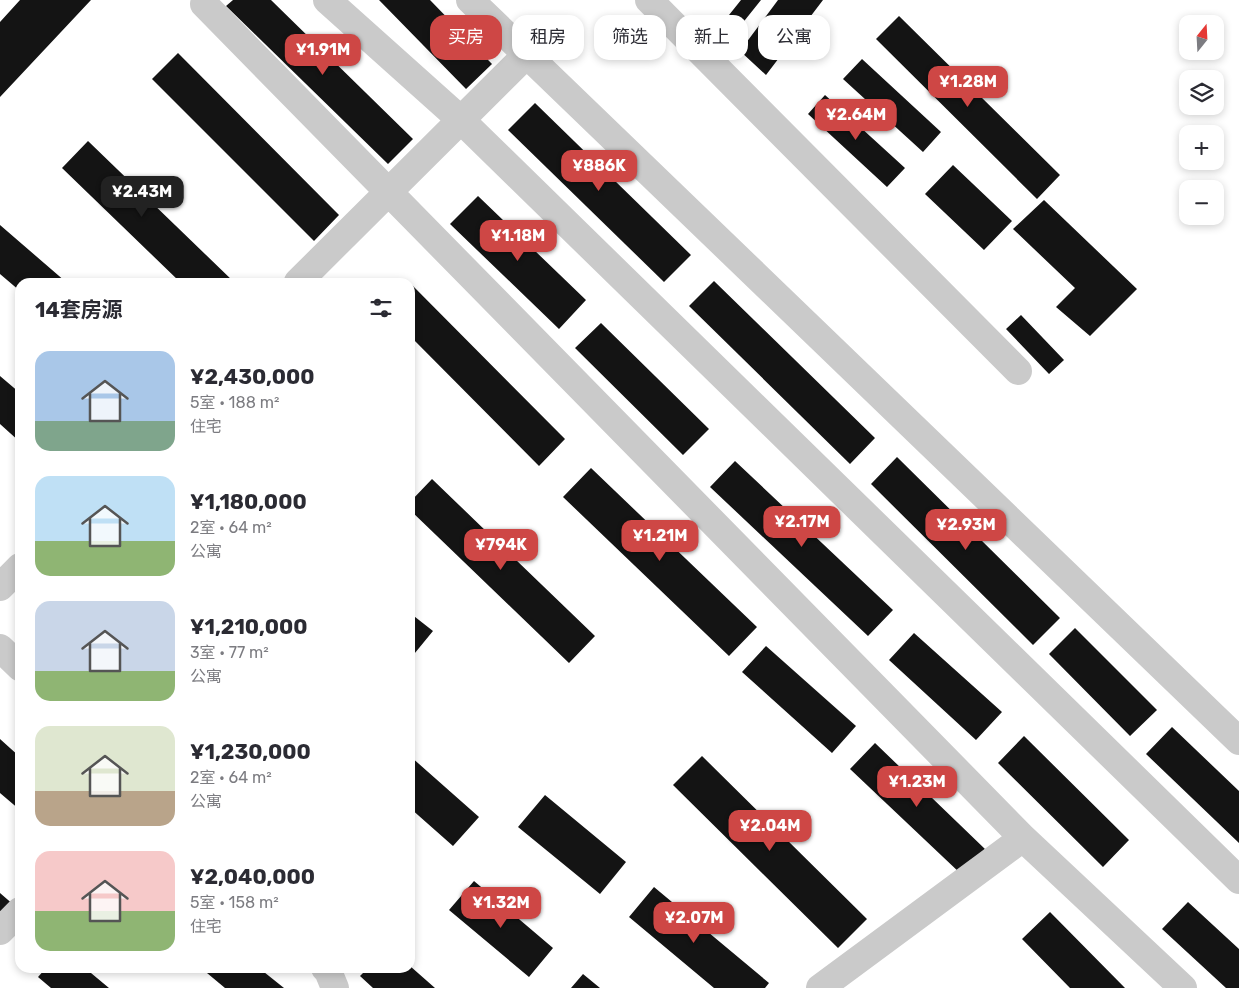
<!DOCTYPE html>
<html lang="zh">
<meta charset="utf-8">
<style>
:root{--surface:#fff;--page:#f7f7f7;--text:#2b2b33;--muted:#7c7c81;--accent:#ce4745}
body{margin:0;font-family:Rubik,"Noto Sans SC",sans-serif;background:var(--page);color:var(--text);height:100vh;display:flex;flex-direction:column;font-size:19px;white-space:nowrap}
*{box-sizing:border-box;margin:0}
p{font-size:16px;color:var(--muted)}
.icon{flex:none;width:28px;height:28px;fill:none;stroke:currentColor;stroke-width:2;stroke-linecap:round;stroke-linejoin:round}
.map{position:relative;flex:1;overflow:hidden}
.side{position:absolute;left:15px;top:278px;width:400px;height:695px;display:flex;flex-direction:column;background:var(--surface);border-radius:15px;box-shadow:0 2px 8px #0003}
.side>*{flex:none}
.guide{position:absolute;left:430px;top:15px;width:475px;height:45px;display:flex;gap:10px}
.needle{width:32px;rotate:18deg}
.tools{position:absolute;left:1179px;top:15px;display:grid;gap:10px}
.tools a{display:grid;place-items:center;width:45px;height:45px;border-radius:10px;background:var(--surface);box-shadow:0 2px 8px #0003;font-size:25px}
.price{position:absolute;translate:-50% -42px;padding:0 11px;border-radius:10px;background:var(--accent);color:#fff;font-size:16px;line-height:32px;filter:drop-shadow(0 1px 2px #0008)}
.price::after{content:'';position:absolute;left:50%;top:30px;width:15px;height:11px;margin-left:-8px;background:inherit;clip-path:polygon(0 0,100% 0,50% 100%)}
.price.current{background:#222;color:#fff}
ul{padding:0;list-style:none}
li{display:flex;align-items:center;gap:15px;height:125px;padding:0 20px}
li span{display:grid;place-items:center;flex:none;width:140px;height:100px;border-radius:15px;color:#555}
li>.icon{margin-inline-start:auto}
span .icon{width:60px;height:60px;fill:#fffc;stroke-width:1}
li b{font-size:21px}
h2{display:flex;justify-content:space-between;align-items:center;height:60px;padding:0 20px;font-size:21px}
.pill{padding:0 18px;border-radius:15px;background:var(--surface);box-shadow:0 2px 8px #0003;font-size:18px;line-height:45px}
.pill.current{background:var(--accent);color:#fff}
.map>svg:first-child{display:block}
.building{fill:#141414}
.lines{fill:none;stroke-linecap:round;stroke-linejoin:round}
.minor{stroke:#cacaca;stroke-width:28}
</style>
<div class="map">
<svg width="1239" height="988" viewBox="0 0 1239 988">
<rect width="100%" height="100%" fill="#fff"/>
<path class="building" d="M20 0H91L0 97V22Z
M233 0H271L413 139 388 164 226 6Z
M379 0H430L492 64 466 89Z
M741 0H761L733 35 721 25Z
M778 0H823L766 75 740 51Z
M899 16 1060 175 1037 199 876 39Z
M178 53 339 215 314 241 152 79Z
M862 59 941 132 923 152 843 79Z
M825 95 905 168 887 187 808 114Z
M535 103 691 255 664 282 508 130Z
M88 141 234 282H180L62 168Z
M953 165 1012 221 984 250 925 194Z
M478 196 586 300 559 329 450 224Z
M1044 200 1137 289 1090 336 1056 307 1075 288 1013 229Z
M0 225 66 282H20V291L0 274Z
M714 281 875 438 850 464 689 306Z
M410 283 565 439 539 466 410 336Z
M1021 315 1064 360 1049 374 1006 329Z
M601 323 709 429 683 455 575 348Z
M0 376 20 393V442L0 424Z
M897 457 1060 618 1033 645 871 484Z
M735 461 893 610 868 636 710 487Z
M591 468 757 627 729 656 563 497Z
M432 479 595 636 569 663 410 510V502Z
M410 613 433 631 410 659Z
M1075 628 1157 710 1130 736 1049 654Z
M914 633 1002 712 976 740 889 660Z
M766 646 856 726 832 753 742 672Z
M1172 727 1239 791V843L1146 754Z
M1024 736 1129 840 1103 867 998 763Z
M0 739 20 757V810L0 793Z
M875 743 985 849 961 874 850 769Z
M410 756 479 817 453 846 410 808Z
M702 756 867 919 838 948 673 785Z
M545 795 626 862 600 894 518 827Z
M474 881 553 948 529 977 449 910Z
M654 887 769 983 765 988H714L629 917Z
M0 893 15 906 0 922Z
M1188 902 1239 949V988H1226L1162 929Z
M1050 912 1125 988H1070L1022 939Z
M410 966 435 988H373L360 976 368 968H410Z
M46 968H85L109 988H51L38 977Z
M201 968H259L284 988H225Z
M583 974 600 988H571Z"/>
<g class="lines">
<path class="minor" d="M327 0 461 120 1239 880
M470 0 1239 741
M649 0 1018 371
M204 4 1023 838 1183 988
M298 282 527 54
M0 587 20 567
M0 648 20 667
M0 931 20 911
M325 968 328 971 335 988
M820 988 1023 838"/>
</g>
</svg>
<div class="tools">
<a><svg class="needle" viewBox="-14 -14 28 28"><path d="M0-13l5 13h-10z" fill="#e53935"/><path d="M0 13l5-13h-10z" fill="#7c7c81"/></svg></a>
<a><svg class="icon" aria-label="layers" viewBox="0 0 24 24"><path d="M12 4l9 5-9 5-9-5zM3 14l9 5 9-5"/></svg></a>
<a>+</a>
<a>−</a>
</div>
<b class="price" style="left:323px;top:76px">¥1.91M</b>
<b class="price" style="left:968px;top:108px">¥1.28M</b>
<b class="price" style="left:856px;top:141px">¥2.64M</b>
<b class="price" style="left:599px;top:192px">¥886K</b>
<b class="price current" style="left:142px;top:218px">¥2.43M</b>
<b class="price" style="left:518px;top:262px">¥1.18M</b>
<b class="price" style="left:802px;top:548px">¥2.17M</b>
<b class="price" style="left:966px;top:551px">¥2.93M</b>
<b class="price" style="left:660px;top:562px">¥1.21M</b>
<b class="price" style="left:501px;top:571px">¥794K</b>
<b class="price" style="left:917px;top:808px">¥1.23M</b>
<b class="price" style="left:770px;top:852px">¥2.04M</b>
<b class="price" style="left:501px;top:929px">¥1.32M</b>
<b class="price" style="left:694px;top:944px">¥2.07M</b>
<div class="guide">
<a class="pill current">买房</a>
<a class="pill">租房</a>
<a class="pill">筛选</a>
<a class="pill">新上</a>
<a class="pill">公寓</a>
</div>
<section class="side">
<h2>14套房源<svg class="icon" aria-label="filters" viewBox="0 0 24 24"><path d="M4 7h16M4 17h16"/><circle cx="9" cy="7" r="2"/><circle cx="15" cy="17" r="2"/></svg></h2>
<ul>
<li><span style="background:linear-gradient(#a9c7e8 70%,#7fa58c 0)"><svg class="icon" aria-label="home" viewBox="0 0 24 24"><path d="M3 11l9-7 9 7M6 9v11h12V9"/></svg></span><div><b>¥2,430,000</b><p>5室 · 188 m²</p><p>住宅</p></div></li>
<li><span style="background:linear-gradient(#bfe0f5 65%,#8fb573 0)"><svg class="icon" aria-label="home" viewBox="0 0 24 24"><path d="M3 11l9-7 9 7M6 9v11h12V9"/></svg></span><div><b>¥1,180,000</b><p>2室 · 64 m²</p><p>公寓</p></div></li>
<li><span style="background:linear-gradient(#c9d6e8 70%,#8fb573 0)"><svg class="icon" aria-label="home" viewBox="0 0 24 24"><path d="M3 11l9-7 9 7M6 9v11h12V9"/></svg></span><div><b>¥1,210,000</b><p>3室 · 77 m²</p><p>公寓</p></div></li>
<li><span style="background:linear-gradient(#dfe7d0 65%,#b9a48a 0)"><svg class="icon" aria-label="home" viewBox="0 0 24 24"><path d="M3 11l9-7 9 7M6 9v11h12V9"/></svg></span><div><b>¥1,230,000</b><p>2室 · 64 m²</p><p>公寓</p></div></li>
<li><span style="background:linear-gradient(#f6c9c9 60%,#8fb573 0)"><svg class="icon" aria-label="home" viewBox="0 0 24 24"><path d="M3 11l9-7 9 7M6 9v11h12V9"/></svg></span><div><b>¥2,040,000</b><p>5室 · 158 m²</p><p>住宅</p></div></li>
</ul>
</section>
</div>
